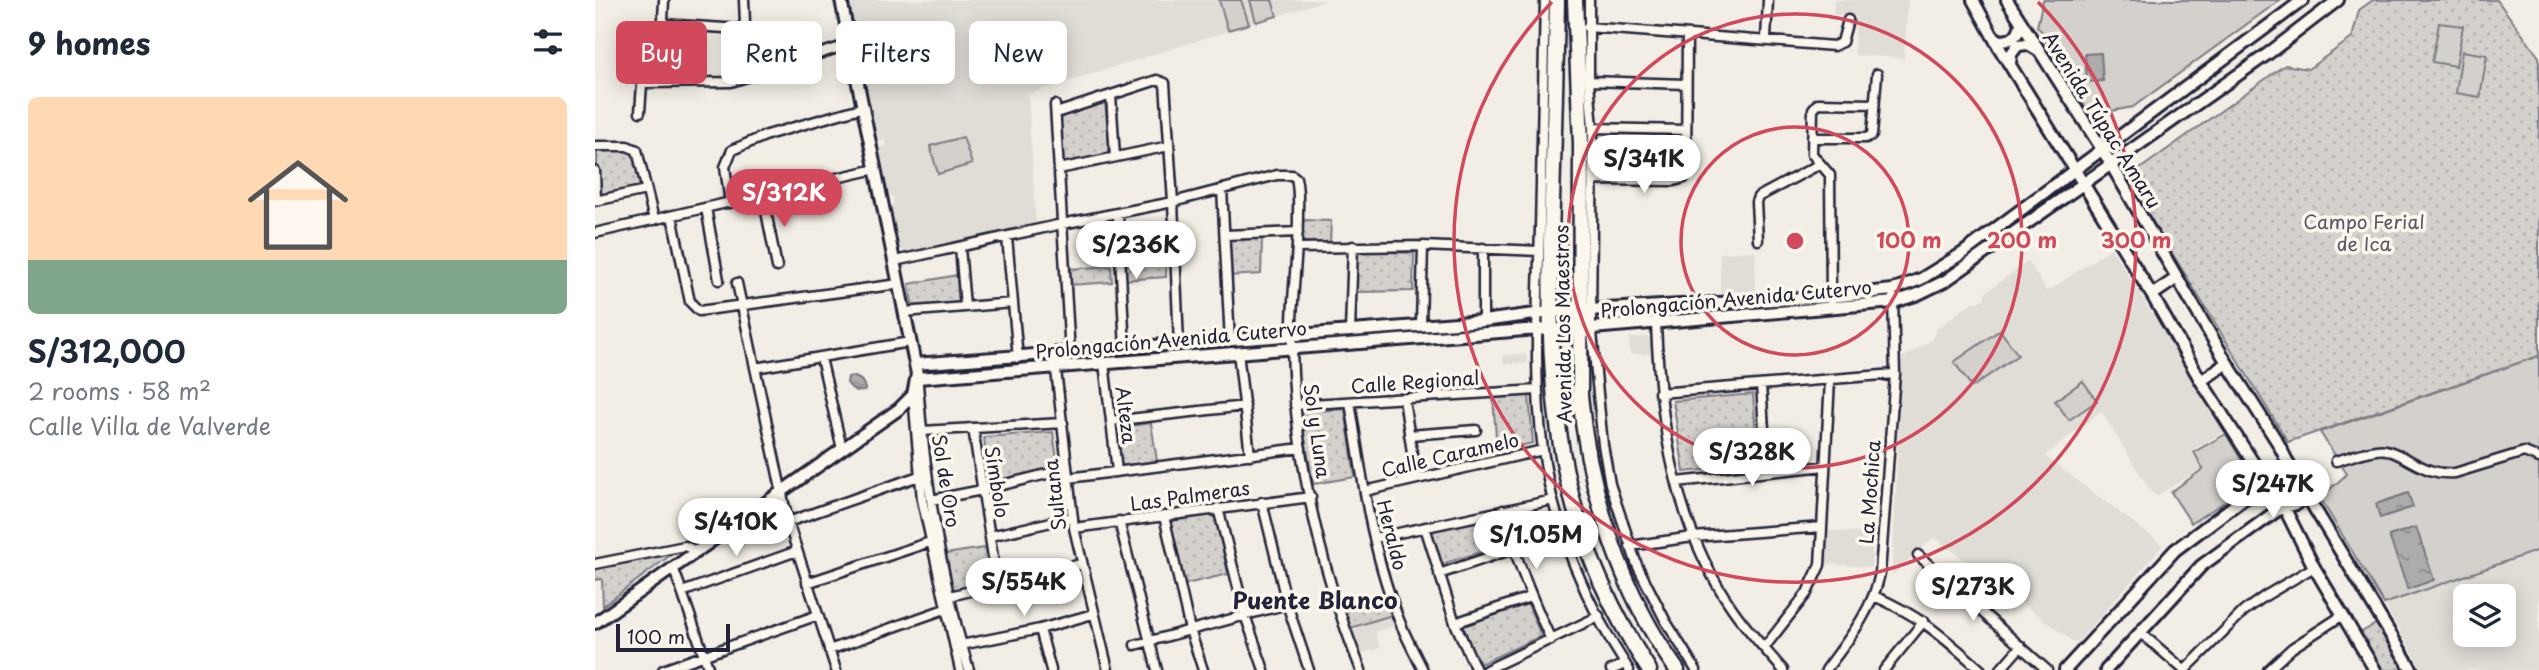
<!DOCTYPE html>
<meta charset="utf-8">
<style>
:root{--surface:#fff;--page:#f2f2f3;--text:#1f2937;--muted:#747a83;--accent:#d1495b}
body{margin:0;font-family:"Playpen Sans",sans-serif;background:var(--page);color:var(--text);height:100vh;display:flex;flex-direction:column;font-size:26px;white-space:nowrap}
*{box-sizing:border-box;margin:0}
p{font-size:23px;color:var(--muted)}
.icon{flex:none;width:38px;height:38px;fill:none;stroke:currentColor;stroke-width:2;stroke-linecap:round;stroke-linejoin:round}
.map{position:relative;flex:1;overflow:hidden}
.side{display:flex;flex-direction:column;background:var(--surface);width:595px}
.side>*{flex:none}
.hud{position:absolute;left:21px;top:21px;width:665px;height:63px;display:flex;gap:14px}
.tools{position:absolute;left:1858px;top:584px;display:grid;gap:14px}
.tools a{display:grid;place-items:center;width:63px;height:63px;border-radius:10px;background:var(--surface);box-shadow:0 4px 18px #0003;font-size:35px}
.scale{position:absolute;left:21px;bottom:18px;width:114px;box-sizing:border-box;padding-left:7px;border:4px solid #22223b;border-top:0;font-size:19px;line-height:24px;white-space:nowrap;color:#22223b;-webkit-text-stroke:5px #fbf7ec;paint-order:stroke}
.price{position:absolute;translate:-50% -60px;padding:0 16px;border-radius:24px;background:#fff;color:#222;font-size:23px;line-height:46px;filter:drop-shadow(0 2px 4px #0008)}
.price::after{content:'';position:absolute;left:50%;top:42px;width:21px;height:16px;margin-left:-10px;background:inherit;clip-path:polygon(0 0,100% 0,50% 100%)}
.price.selected{background:var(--accent);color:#fff}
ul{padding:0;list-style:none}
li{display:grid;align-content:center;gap:14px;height:371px;padding:0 28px}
li span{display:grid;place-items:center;height:217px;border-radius:10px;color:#555}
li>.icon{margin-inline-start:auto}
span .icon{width:126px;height:126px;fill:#fffc;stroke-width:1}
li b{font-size:30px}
h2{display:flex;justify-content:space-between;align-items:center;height:84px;padding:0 28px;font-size:30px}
.pill{padding:0 24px;border-radius:10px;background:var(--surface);box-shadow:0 4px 18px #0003;font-size:24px;line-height:63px}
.pill.selected{background:var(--accent);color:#fff}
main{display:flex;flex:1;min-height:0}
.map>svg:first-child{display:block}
.built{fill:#e0dcd6;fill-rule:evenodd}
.park{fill:url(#park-dots);stroke:#7b7a84;stroke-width:2}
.pitch{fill:#d4d1cc;stroke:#7b7a84;stroke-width:2}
.water{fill:url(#water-ripples);stroke:#76747f;stroke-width:2}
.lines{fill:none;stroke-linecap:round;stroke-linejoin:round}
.street-casing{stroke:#22223b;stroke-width:13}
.secondary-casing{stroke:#22223b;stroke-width:16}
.highway-casing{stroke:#22223b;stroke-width:19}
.street{stroke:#fbf7ec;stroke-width:8}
.secondary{stroke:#fbf7ec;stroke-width:10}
.highway{stroke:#fbf7ec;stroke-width:14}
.ring{fill:none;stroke:#d1495b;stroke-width:3.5}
.labels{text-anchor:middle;stroke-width:7;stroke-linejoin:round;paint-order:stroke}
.street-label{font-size:19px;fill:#22223b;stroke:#fbf7ec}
.park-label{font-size:19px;fill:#575766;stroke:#fbf7ec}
.quarter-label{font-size:23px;font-weight:bold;fill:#22223b;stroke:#fbf7ec}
.centre{fill:#d1495b;stroke:#fbf7ec;stroke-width:3.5}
.ring-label{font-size:21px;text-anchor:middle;font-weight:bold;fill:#d1495b;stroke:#fbf7ec;stroke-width:7;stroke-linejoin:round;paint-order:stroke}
</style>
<main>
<section class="side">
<h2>9 homes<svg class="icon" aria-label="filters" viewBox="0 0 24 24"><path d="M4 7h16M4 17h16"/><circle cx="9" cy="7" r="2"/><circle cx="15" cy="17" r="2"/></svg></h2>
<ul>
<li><span style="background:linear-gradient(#ffd9b3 75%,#7fa58c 0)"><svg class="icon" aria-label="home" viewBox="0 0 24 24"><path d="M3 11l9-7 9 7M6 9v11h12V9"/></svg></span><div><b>S/312,000</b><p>2 rooms · 58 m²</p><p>Calle Villa de Valverde</p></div></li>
</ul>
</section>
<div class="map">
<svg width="1944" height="670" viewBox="0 0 1944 670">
<defs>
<pattern id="park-dots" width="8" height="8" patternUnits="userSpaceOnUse" patternTransform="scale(1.75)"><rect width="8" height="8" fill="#d4d1cc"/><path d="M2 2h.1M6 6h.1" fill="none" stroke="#b6b3b0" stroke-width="1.8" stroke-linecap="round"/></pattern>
<pattern id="water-ripples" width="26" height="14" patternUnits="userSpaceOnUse" patternTransform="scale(1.75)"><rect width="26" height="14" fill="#aeabad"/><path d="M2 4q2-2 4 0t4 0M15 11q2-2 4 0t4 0" fill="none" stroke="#8d8b8e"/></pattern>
</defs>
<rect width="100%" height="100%" fill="#f2eee5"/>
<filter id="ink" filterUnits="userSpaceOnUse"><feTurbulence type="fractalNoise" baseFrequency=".0143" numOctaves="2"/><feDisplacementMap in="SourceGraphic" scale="14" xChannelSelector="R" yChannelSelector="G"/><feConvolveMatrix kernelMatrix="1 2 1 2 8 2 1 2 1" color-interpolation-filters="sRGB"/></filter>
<g filter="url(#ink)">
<path class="built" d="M251 0H732L433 94 441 229 310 257 308 250 305 251 296 207 299 202 298 197 294 195 285 148 291 146 290 140 284 141Z
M1239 0H1313L1309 58 1259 55 1261 16 1238 15Z
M1516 248 1630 431 1597 451 1606 468 1562 496 1556 492 1506 411 1450 456 1568 545 1481 644 1339 537 1297 575 1307 358 1338 339 1340 330 1378 302H1383L1390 298V293L1433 261 1452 292Z
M1160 251 1161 292 1125 294V253Z
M1056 337V354H1035L1034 338Z
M931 354 932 363 909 364 908 355Z
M1234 531 1278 533 1276 567 1230 564V541H1233Z
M1944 550V670H1828L1789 604ZM1871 597H1909V635H1871Z
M797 616 800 626 780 632 785 648 766 654 756 629Z"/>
<path class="park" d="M1778 0H1902L1944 57V356L1693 442 1534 183 1535 176 1690 65 1713 69 1757 38 1764 10Z
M510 102 515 154 465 164 463 117Z
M2 149 38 150 45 186 2 196Z
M708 220 736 221 735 243 707 242Z
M667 238 666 274 634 276 631 240Z
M761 251 819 253 818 291 760 292Z
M571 262V277L528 280 527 265Z
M516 266 517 282 475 285 474 269Z
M362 275 364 304 318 309 314 284Z
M1158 394 1163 464 1089 472 1078 401Z
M934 395 938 443 902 451 898 397Z
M750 409 760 477 718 484 705 412Z
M556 423 562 461 524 466 520 428Z
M458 432 463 466 394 482 389 437Z
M620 513 633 574 587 585 572 520Z
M900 515 909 545 847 564 835 529Z
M389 548 396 580 358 591 350 554Z
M81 551 8 606 7 579 0 580V568Z
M791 596 797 615 755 628 748 609Z
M933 604 946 636 883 665 868 626Z
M1784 622 1813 670H1788L1765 633Z"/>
<path class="pitch" d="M624 0H646L654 24 633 30Z
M655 0H677L682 16 661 22Z
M1448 0H1685L1538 107 1495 115 1451 43 1453 37 1442 27Z
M1844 23 1868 26 1861 66 1837 62Z
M1867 51 1892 55 1885 97 1861 93Z
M368 137 377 164 343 174 335 146Z
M1405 330 1423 355 1377 387 1359 362Z
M1944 356V550L1789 604 1725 498 1752 474 1725 432Z
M1488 381 1502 401 1474 420 1460 401Z
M1631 434 1660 483 1596 523 1576 492 1608 469 1599 452Z"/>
<path class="water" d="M1506 53 1508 81 1492 82 1490 54Z
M253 377C261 375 270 381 270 390 263 394 256 389 252 383Z
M1813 493 1818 507 1785 518 1781 504Z
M1821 527 1839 580 1813 589 1794 536Z"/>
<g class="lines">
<defs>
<path id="street" d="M950 0C948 76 947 152 945 228 943 301 938 377 948 450 958 526 992 606 1034 670
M994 0V81L998 128 996 322 1008 445 1015 484 1042 565 1070 620 1101 670
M68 24 145 29 150 23 149 0
M992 27 1239 46 1247 42 1253 20
M1171 39 1173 0
M66 58 69 0
M994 81 1091 84
M47 83 136 82 255 44
M516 95 520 157
M460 105 475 354
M45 112 51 28
M461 113 562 80 570 83 578 202 584 345
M998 128 1091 130
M1217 138H1271L1277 135 1282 74
M0 146H32L42 150 59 220
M464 169 574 146
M0 171 1 200
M998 180 1079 181 1089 178 1091 173 1092 35
M627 189 635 341
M168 196 182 267
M0 201 51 190
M135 203 130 167 137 150 172 135 269 107
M111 208 124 280
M523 215 530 349
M77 216 95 302 104 311 304 284
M0 233 281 169
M630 235 703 232
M412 237 423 358
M1163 240 1161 202 1163 197 1225 164
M365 247 370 307
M702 248 828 246 944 251
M300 261 467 224 578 202 682 175H697L701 178C704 190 703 203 703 216 703 251 698 286 697 322 695 438 723 563 766 670
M142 283 193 522 241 670
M1236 301 1235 175 1217 154 1218 109 1223 103 1279 104
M309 312 418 303
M888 321V248
M1061 324C1065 422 1079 525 1137 608 1152 630 1171 650 1188 670
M826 325 828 246
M755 331 758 246
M643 352 655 455
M226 358 247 449
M460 361 479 528 513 670
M509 363 522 471
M160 368 315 342
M323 384C330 480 346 578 374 670
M1166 385 1172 472
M1064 393 1300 374
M318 395 327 500 365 670
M809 399 821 479
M755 402C767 477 777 556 807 627 813 641 821 656 828 670
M700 405 943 390
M516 421 650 406
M378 428 402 583
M327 431 468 423
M814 435 881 430
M1741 461C1753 458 1780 447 1791 450 1816 457 1830 476 1860 473L1929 452 1944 458
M473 478 706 448
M1082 482 1230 466
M770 491 948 450
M336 500 387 490 472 469
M667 502 692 604 714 670
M623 508 650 615 669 670
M908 510C919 555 936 597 956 640
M569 516 595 630 608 670
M524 521 562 670
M193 522 324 476
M830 527 860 623 881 670
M479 528 716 497
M395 536 478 517
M780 538 958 500
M1035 546 1098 537 1227 527
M1323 555 1452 670
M0 564 90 546 101 551
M78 567 87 592 202 551
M844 574 918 549
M212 583 335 542
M87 592 114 670
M355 596 486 564
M1279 596C1326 616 1348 637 1386 670
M860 623 935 597
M445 629 456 670
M1545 632 1589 670
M366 645 445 629 498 614
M540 645 692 604
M1169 648 1212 593 1225 565 1235 380
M234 650 350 609
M68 670 223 615
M891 670 1004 616
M1016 670 1030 664
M1231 670C1253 640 1278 610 1285 573L1300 374 1298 297
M1289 670 1329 621
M1405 670 1426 646
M1590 670 1649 611 1670 596 1719 567
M1673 670 1697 648 1748 615"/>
<path id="secondary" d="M1378 0 1405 49 1557 295 1606 381 1668 478 1676 486
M1412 0 1507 149 1632 363 1683 443 1699 475 1707 482 1708 496 1702 504 1689 507 1678 500 1676 486 1683 476 1699 475
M1399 37 1405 41C1418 41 1424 35 1426 23
M1415 64 1416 54 1423 45 1433 44 1443 50
M1557 295 1582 278
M320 364 888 321 955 312 1236 297 1297 290 1326 279 1368 253 1708 0
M323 378 930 330 997 328 1299 302 1321 295 1350 281 1674 53 1743 0
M1606 381 1632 363
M1709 491 1817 670
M1689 507 1719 567 1780 670
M0 623 304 409 318 395 322 374 246 0
M1470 670 1580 550 1648 499 1676 486
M1511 670 1606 566 1687 507"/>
<path id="highway" d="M962 0C961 67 959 134 957 201 954 302 952 404 978 502 993 562 1021 618 1054 670
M980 0 986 144 985 396C994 492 1026 592 1082 670"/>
</defs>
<use href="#street" class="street-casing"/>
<use href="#secondary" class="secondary-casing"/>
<use href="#highway" class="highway-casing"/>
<use href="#street" class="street"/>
<use href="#secondary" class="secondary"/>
<use href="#highway" class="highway"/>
</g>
</g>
<g class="ring">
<circle cx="1200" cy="241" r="114"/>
<circle cx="1200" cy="241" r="227"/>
<path d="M1443 2A341 341 0 1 1 957 2"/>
</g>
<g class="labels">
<g class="street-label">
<text transform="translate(1507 120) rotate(58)" y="7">Avenida Túpac Amaru</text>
<text transform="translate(1141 299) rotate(-5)" y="7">Prolongación Avenida Cutervo</text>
<text transform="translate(968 324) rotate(-91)" y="7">Avenida Los Maestros</text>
<text transform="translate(576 340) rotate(-5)" y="7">Prolongación Avenida Cutervo</text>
<text transform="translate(820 382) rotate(-4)" y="7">Calle Regional</text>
<text transform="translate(531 415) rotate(83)" y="7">Alteza</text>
<text transform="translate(722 431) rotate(82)" y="7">Sol y Luna</text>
<text transform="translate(855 455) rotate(-13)" y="7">Calle Caramelo</text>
<text transform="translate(351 481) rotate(81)" y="7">Sol de Oro</text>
<text transform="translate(402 482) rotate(81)" y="7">Símbolo</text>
<text transform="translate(1275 492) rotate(-86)" y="7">La Mochica</text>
<text transform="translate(460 495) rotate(-97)" y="7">Sultana</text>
<text transform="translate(595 496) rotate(-8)" y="7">Las Palmeras</text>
<text transform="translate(797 535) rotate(76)" y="7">Heraldo</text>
</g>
<g class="park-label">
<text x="1769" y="229">Campo Ferial<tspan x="1769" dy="22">de Ica</tspan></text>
</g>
<g class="quarter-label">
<text x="720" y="609">Puente Blanco</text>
</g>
</g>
<circle cx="1200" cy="241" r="10" class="centre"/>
<g class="ring-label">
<text x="1314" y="248">100 m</text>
<text x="1427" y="248">200 m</text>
<text x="1541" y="248">300 m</text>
</g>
</svg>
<div class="tools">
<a><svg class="icon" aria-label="layers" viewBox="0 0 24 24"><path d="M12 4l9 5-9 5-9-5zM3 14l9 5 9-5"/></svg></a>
</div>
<div class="scale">100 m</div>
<b class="price" style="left:1049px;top:195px">S/341K</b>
<b class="price selected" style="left:189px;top:229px">S/312K</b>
<b class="price" style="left:541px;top:281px">S/236K</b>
<b class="price" style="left:1157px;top:488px">S/328K</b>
<b class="price" style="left:1678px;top:520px">S/247K</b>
<b class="price" style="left:141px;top:558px">S/410K</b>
<b class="price" style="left:941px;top:571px">S/1.05M</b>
<b class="price" style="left:429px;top:618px">S/554K</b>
<b class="price" style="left:1378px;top:623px">S/273K</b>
<div class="hud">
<a class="pill selected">Buy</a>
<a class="pill">Rent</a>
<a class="pill">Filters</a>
<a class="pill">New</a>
</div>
</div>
</main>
